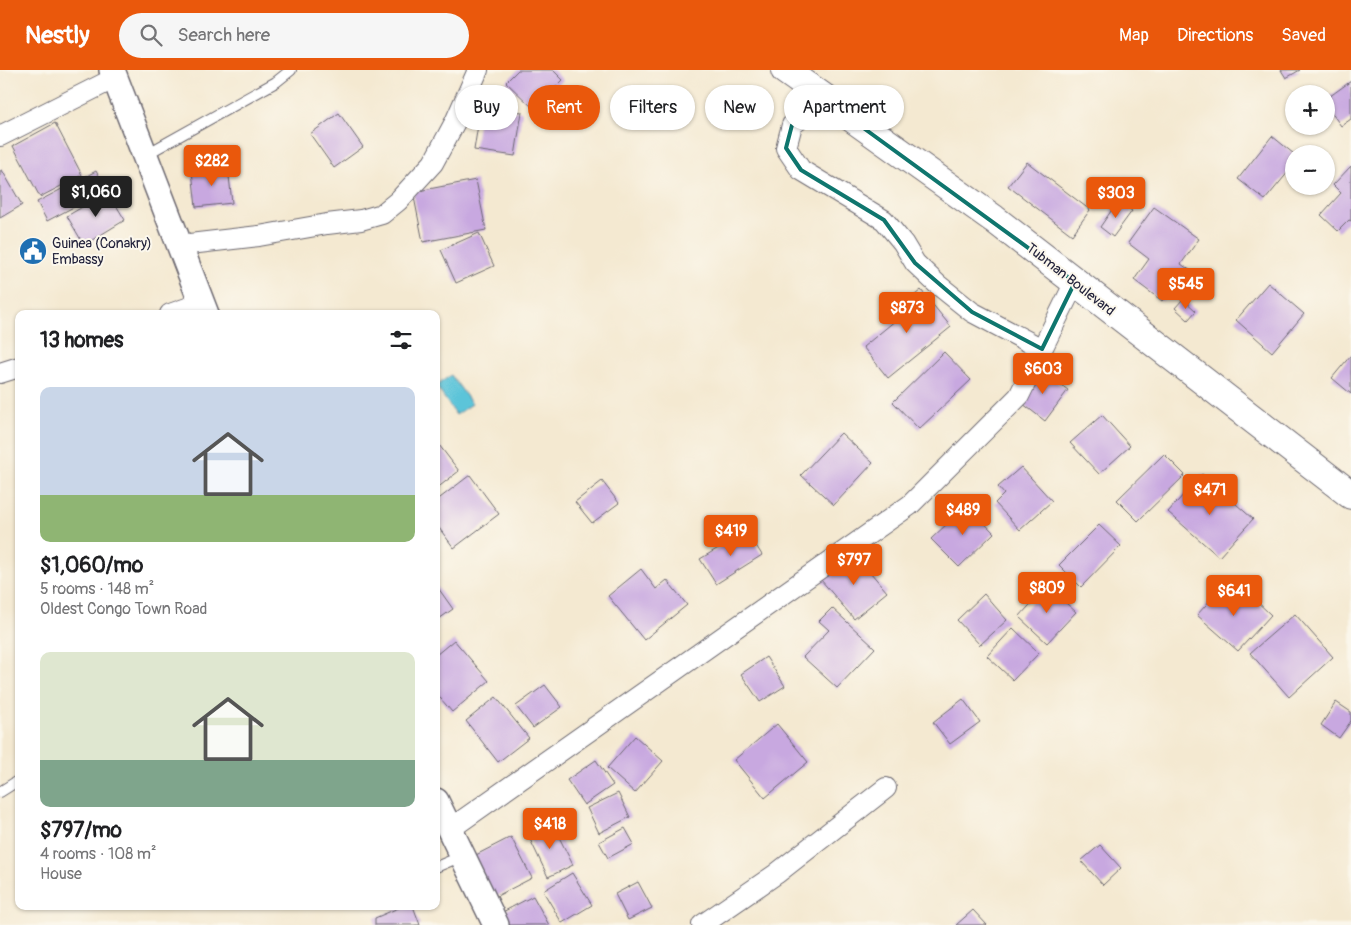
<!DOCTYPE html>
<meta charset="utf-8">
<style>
:root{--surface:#fff;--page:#f6f6f6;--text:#202124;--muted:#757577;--accent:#ea580c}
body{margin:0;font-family:Pangolin,sans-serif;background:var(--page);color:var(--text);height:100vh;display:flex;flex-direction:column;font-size:19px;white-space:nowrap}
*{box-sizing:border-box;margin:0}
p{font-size:16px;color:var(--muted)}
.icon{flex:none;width:28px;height:28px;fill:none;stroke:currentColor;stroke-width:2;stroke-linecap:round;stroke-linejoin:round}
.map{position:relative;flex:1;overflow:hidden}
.details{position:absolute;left:15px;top:240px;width:425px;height:600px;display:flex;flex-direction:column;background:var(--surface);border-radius:10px;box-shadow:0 1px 4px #0004}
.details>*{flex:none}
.banner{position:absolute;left:455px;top:15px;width:475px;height:45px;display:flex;gap:10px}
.buttons{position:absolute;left:1285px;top:15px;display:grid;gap:10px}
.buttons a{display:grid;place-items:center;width:50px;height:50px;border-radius:50%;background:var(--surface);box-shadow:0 1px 4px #0004;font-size:25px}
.price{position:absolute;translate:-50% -42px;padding:0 11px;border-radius:5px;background:var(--accent);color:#fff;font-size:16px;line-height:32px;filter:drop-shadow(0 1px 2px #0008)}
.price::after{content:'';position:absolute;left:50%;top:30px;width:15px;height:11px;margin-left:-8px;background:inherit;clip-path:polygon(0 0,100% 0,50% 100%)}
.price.active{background:#222;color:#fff}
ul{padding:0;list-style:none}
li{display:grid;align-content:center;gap:10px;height:265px;padding:0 25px}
li span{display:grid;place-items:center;height:155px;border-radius:10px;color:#555}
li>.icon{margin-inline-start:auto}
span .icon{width:90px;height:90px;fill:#fffc;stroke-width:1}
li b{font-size:21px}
h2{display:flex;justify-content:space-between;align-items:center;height:60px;padding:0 25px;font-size:21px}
.pill{padding:0 18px;border-radius:22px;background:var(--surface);box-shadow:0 1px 4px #0004;font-size:18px;line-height:45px}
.pill.active{background:var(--accent);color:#fff}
header{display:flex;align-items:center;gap:30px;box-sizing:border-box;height:70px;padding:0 25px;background:var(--accent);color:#fff}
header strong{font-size:24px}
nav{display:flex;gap:28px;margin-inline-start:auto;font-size:18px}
.search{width:350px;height:45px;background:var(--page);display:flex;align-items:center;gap:12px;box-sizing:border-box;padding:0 18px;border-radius:28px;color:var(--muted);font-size:19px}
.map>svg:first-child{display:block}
.water{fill:#5cc4d9;stroke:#3f738a}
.building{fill:#c8a8e0}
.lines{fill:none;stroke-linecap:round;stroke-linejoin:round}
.service-casing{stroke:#6c6870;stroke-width:12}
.minor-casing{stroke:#6c6870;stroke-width:22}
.tertiary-casing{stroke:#6c6870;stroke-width:28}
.trunk-casing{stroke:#6c6870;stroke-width:30}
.service{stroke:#fff;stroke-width:10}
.minor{stroke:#fff;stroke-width:20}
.tertiary{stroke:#fff;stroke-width:25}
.trunk{stroke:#fff;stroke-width:28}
.marked{fill:none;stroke:#0f766e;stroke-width:4;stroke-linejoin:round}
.labels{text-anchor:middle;stroke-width:4;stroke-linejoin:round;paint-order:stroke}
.poi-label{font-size:14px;fill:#22223b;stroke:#fbf7ec;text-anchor:start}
.street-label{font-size:14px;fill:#22223b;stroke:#fbf7ec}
</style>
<header>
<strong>Nestly</strong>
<div class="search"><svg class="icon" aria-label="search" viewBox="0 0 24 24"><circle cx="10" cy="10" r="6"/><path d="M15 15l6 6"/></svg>Search here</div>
<nav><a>Map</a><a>Directions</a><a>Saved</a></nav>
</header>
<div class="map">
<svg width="1351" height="855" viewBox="0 0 1351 855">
<rect width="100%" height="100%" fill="#fbf7ec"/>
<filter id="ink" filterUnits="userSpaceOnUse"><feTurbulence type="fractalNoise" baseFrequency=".02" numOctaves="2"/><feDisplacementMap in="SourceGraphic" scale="10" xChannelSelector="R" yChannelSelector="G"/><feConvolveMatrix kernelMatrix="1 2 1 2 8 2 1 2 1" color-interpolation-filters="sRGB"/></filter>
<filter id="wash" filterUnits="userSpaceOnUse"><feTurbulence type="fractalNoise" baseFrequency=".0096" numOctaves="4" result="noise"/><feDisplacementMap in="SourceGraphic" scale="20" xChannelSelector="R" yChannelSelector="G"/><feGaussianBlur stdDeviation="1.12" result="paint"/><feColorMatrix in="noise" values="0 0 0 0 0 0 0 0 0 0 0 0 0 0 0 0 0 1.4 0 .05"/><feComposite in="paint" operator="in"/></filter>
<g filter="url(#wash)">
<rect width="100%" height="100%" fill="#f4e9d1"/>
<path class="water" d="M451 305 472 334 456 345 436 316Z"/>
<g id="blocks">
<path class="building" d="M518 0H553L563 10 534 39 506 12Z
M1281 0H1300L1286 8Z
M1351 11V49L1341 56 1326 35V29Z
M481 36 522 42 515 86 474 80Z
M339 43 363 77 334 98 310 64Z
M55 53 82 105 40 127 13 76Z
M1272 66 1294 84V95L1265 130 1238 109Z
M1027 92 1090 140 1072 165 1008 116Z
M1351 96V151L1349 150 1338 161 1321 145 1341 123 1333 115Z
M228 97 232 133 196 137 192 101Z
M2 100 22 135 0 148V101Z
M96 101 106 120 47 151 37 132Z
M476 110 486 160 423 172 413 122Z
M108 122 125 150 84 175 67 146Z
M1118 131 1132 141 1113 167 1100 157Z
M1154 137 1199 169 1181 194 1191 201 1180 216 1176 212 1162 231 1134 210 1149 189 1128 173Z
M479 163 494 196 456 213 441 180Z
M1268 213 1304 244 1272 282 1236 250Z
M921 220 951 257 888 308 863 277 896 250 891 245Z
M1183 229 1196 241 1188 250 1175 238Z
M944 282 971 310 919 359 893 332Z
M1351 285V324L1332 308Z
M1040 300 1068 320 1045 351 1018 330Z
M1102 345 1130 376 1099 404 1070 373Z
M841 363 873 393 834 435 801 405Z
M436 371 459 401 436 419Z
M1164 384 1185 405 1138 451 1117 430Z
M1021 397 1052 431 1020 460 995 433 1004 424 998 417Z
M1202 404 1253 449 1219 487 1168 442Z
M470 405 499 444 454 478 436 454V431Z
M602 411 619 433 592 453 575 432Z
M967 435 994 463 959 497 931 469Z
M1099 455 1121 476 1081 517 1059 495Z
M747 461 762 485 716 514 700 489Z
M854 483 887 522 854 549 821 510Z
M641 499 656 519 667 510 687 535 644 570 608 526Z
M436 515 453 539 436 551Z
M1047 516 1076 542 1047 573 1019 547Z
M1223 516 1241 533 1249 524 1271 545 1238 581 1197 545Z
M984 524 1007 550 980 575 957 550Z
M832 538 875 578 837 618 803 587 829 560 819 551Z
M1295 544 1333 587 1289 627 1250 583Z
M1013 558 1039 583 1013 610 987 586Z
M454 570 489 611 452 642 436 623V585Z
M766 587 785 616 760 632 741 604Z
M545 615 562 637 533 658 516 636Z
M496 627 529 668 498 692 466 651Z
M963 629 980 652 950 674 933 652Z
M1336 632 1351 642V651L1339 668 1321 655Z
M777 654 808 692 765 728 734 690Z
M635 666 663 691 635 723 607 698Z
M596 690 613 715 584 735 567 710Z
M618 723 630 747 599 763 587 738Z
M552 753 573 795 548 807 528 765Z
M625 758 634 774 608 788 599 772Z
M511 767 532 808 493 828 472 787Z
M1100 775 1121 798 1103 815 1081 791Z
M572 803 592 835 562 853 543 821Z
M638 812 652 838 628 850 615 824Z
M533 826 549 855H503L497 845Z
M403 836H413L420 855H375V848Z
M973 840 987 855H956Z"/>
</g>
</g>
<g filter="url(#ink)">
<use href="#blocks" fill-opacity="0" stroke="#6c6870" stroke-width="1"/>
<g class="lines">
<defs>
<path id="service" d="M145 85 276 12 291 0
M0 722 19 710
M436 797 462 786"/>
<path id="minor" d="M825 30 792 55 786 78 801 100 884 150 903 173 915 193 937 214 972 242 1042 279
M0 66 115 8
M181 175 259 166 327 154 361 150 382 144 398 131 433 93 455 52 478 0
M170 244 201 233
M0 303 19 297
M450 759 910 435 1019 326 1075 212
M702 855 776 804 886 718"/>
<path id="tertiary" d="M112 0 206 244
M436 731 496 855"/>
<path id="trunk" d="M785 0 994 149 1351 425"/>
</defs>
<use href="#service" class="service-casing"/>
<use href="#minor" class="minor-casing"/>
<use href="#tertiary" class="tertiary-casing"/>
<use href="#trunk" class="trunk-casing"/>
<use href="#service" class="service"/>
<use href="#minor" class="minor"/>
<use href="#tertiary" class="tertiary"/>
<use href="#trunk" class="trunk"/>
</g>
</g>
<path class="marked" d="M825 30 1075 212 1042 279 972 242 915 193 884 150 801 100 786 78 792 55Z"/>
<defs>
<symbol id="civic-disc" viewBox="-11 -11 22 22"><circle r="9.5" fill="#1f6fb2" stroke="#fbf7ec"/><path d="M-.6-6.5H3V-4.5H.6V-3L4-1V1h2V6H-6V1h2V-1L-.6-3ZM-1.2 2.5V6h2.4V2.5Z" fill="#fff"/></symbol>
</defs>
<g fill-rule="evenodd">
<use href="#civic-disc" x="17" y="165" width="32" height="32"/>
</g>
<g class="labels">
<g class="poi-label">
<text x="52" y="178">Guinea (Conakry)<tspan x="52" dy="16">Embassy</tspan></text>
</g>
<g class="street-label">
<text transform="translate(1071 209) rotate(38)" y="5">Tubman Boulevard</text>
</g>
</g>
</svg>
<div class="buttons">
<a>+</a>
<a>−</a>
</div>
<b class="price" style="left:212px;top:117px">$282</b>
<b class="price active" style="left:96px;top:148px">$1,060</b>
<b class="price" style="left:1116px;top:149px">$303</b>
<b class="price" style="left:1186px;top:240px">$545</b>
<b class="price" style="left:907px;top:264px">$873</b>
<b class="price" style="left:1043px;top:325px">$603</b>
<b class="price" style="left:1210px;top:446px">$471</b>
<b class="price" style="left:963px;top:466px">$489</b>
<b class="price" style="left:731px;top:487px">$419</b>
<b class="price" style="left:854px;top:516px">$797</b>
<b class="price" style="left:1047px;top:544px">$809</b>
<b class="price" style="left:1234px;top:547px">$641</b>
<b class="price" style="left:550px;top:780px">$418</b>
<div class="banner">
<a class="pill">Buy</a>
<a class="pill active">Rent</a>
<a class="pill">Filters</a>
<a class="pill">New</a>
<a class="pill">Apartment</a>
</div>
<section class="details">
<h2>13 homes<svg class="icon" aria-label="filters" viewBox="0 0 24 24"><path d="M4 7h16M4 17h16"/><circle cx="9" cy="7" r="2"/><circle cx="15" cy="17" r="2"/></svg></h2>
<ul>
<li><span style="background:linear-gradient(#c9d6e8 70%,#8fb573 0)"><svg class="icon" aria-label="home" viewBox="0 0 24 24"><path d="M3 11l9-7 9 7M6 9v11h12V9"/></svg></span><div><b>$1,060/mo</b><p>5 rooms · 148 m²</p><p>Oldest Congo Town Road</p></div></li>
<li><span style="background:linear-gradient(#dfe7d0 70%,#7fa58c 0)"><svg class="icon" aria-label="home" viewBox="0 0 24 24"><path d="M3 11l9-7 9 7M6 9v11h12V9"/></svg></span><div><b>$797/mo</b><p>4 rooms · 108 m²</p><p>House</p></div></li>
</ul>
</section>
</div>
